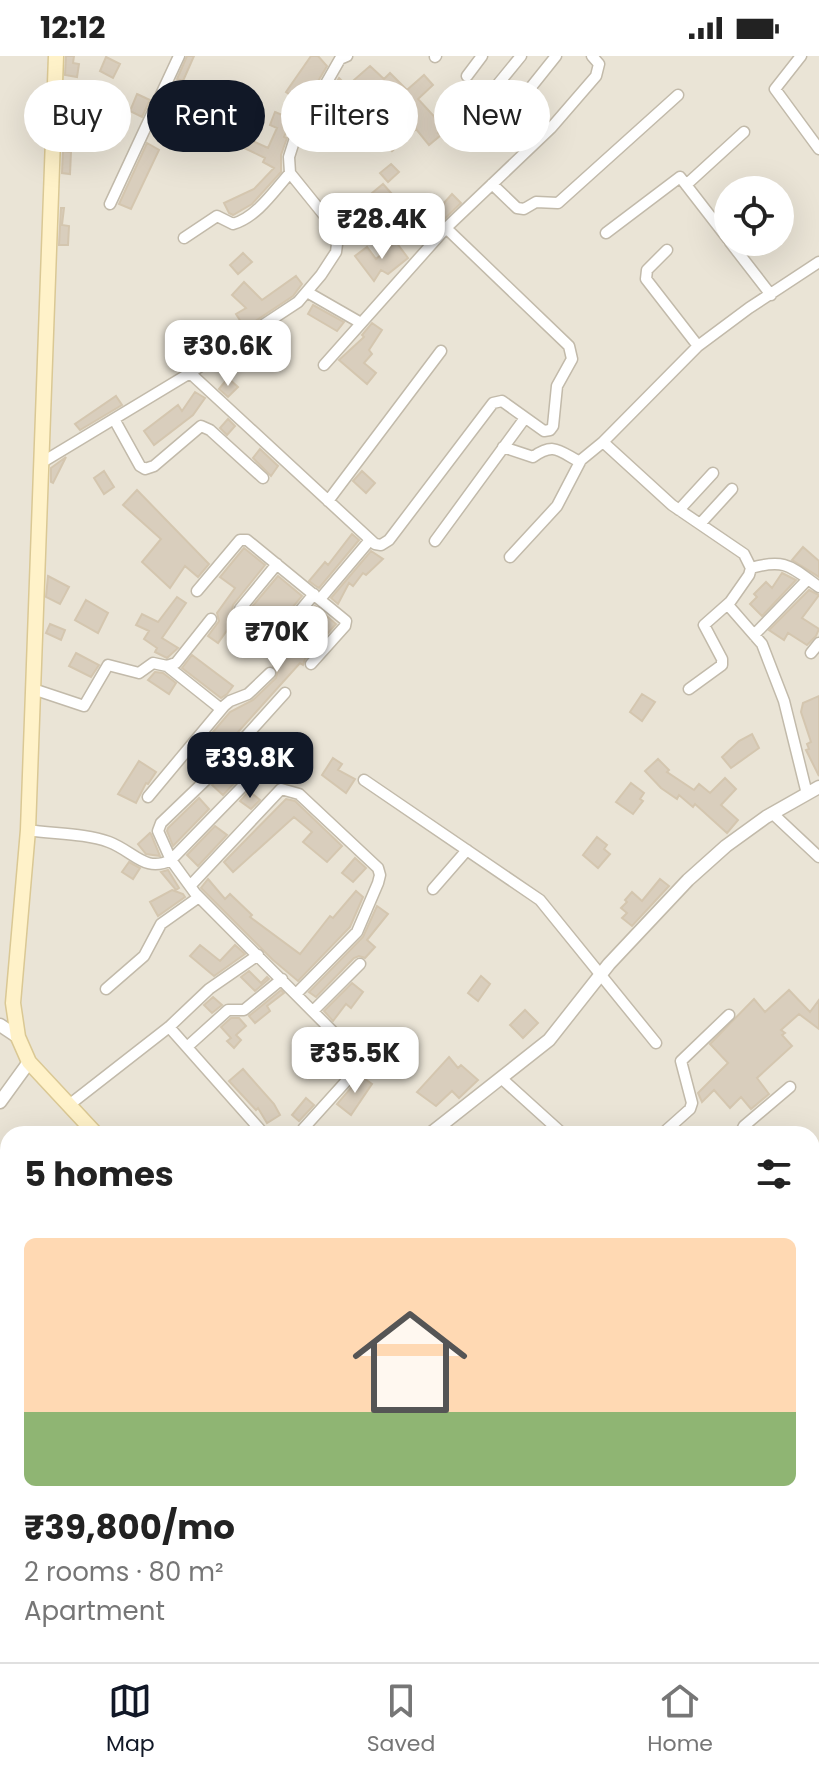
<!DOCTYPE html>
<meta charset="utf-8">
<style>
:root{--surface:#fff;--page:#f6f6f6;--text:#222;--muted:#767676;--line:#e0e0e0;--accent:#111827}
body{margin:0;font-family:Poppins,sans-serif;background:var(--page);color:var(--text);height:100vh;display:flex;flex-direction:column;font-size:30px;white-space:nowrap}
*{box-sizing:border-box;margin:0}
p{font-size:26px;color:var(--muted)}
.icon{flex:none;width:44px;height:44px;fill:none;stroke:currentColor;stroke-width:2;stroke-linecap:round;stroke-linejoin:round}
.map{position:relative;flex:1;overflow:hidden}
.side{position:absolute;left:0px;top:1070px;width:820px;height:536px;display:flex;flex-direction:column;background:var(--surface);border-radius:24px 24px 0 0;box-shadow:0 8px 32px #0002}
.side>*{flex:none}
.banner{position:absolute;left:24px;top:24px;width:772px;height:72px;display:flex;gap:16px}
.buttons{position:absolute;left:714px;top:120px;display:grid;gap:16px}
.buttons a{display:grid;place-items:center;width:80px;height:80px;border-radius:50%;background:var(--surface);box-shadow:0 8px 32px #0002;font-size:40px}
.price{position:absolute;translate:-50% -68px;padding:0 18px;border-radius:16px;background:#fff;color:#222;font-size:26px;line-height:52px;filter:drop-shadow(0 2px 4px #0008)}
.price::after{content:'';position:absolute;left:50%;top:48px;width:24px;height:18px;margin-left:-12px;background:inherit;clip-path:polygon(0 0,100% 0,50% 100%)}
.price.on{background:var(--accent);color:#fff}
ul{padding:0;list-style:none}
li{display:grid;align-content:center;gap:16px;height:424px;padding:0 24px}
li+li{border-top:2px solid var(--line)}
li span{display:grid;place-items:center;height:248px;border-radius:12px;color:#555}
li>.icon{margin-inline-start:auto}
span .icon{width:144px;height:144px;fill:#fffc;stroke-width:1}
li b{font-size:34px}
h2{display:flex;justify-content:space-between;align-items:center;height:96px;padding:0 24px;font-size:34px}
.chip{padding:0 28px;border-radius:36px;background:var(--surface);box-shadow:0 8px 32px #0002;font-size:28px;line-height:72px}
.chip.on{background:var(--accent);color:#fff}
.status{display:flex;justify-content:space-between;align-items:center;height:56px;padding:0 40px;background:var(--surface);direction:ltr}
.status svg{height:22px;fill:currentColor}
.tabs{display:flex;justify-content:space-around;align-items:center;height:112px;border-top:2px solid var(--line);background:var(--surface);font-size:22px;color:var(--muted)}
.tabs a{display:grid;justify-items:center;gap:4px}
.tabs .on{color:var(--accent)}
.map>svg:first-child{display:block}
.residential{fill:#eae4d6;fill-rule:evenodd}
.building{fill:#d9cebd;stroke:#d4c6af;stroke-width:2}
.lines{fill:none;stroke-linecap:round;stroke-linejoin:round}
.minor-casing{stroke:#c2baaa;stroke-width:13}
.tertiary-casing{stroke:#c2baaa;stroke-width:15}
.secondary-casing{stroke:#dac894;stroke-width:17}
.minor{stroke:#fff;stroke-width:10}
.tertiary{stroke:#fff;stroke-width:12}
.secondary{stroke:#fff2c9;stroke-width:14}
</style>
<div class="status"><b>12:12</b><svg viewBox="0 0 49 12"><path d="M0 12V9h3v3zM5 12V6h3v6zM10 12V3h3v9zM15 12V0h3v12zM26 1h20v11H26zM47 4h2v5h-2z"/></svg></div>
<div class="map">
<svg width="819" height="1606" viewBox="0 0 819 1606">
<rect width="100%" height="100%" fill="#f6f2e9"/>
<path class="residential" d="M0 0H819V1606H0ZM728 134H780V186H728ZM8 1078H812V1598H8Z"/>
<path class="building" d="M66 0H74L73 7 79 8 77 21 65 19Z
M187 0H194L183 25 177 23Z
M311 0H318L327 10 304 49 286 36Z
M106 1 120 8 113 22 100 15Z
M370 10 384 23 390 17 407 34 424 19 433 29 418 43 443 70 438 77 441 79 429 89 416 73 392 95 379 82 377 84 369 78 383 60 368 45 372 42 354 24Z
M339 22 345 28 337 37 340 40 337 43 345 46 343 50 328 40Z
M137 38 150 44 142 61 130 55Z
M275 56 292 63 284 81 287 82 281 99V116L252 148 233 159 229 157 224 147 254 133 274 112 263 106 265 102 242 91 246 82 268 92 277 72 270 69Z
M147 87 159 94 131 153 119 148Z
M63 95 71 96 70 118 62 117Z
M391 108 399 116 388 126 380 117Z
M383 128 391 137 380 146 372 137Z
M452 138 461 147 435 172 428 165Z
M61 152H64L62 169 69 170 68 189H59Z
M341 152 353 169 344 175 333 158Z
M393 169 399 177 388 186 382 178Z
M396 186 408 202 388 218 381 214 374 225 355 200 367 191 376 203Z
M243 197 252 206 238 218 230 209Z
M296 220 302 228 293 240 245 272 236 258 246 252 232 239 244 226 262 244Z
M313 249 344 266 337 275 308 258Z
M372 267 382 274 369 294 372 298 364 307 376 317 367 328 339 304 364 281 362 279Z
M248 288 255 296 226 313 222 306Z
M228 322 238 331 228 341 219 333Z
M195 336 205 342 193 359 154 389 144 375 178 349 182 355Z
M116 340 122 349 80 374 75 368Z
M228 363 235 370 227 379 220 372Z
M260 393 278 410 271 420 253 402Z
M66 401 53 427 51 426V412Z
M104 415 114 431 104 438 94 422Z
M362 415 375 427 366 437 353 425Z
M137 434 209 508 198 521 185 510 170 532 142 506 161 483 123 449Z
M352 478 359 484 319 532 317 531 309 525 325 506 328 509Z
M803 491 819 505V521L792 504Z
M244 492 265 509 233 549 232 555 237 560 218 587 208 580 219 565 217 557 235 532 220 521Z
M371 495 383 503 366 519 363 517 353 530 349 527 338 548 331 542Z
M782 517 796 524 762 560 750 548 757 541 754 538 766 526 772 532Z
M48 520 69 531 60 548 46 541Z
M278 520 302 540 273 575 259 564 257 567 245 559Z
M809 534 819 539 802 562 819 573 816 580 807 589 788 577 784 584 769 574Z
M177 541 186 547 162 582 178 592 167 602 155 596 157 592 144 583 149 575 136 569 142 558 158 566Z
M86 544 108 557 98 577 75 564Z
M315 550 336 568 305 603 303 609 300 607 221 695 207 683 230 656 253 644 276 622 278 614 273 610 289 592 284 587Z
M50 568 65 574 61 584 46 577Z
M76 597 99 609 91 621 69 610Z
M192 599 233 630 227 638 221 642 182 612Z
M155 616 163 617 176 627 169 638 148 624Z
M642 638 655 646 642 665 630 656Z
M819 640V720L806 694 809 693 807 688 811 686 801 656 803 647Z
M752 678 759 692 731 712 722 701 739 685Z
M289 686 302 699 283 719 288 722 286 726 276 727 264 719 287 696Z
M333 702 342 708 338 714 355 723 346 737 322 719Z
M658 703 669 714 667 716 694 734 699 728 710 737 725 722 736 733 721 749 738 764 727 777 695 748 693 751 679 739 677 743 661 732 645 715Z
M139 705 156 716 148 728 146 727 136 747 118 738Z
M233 706 245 716 223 739 212 729Z
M631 727 644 737 640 743 643 745 633 758 616 746Z
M249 735 260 744 251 753 240 745Z
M199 742 209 753 173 790 167 775 168 772Z
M286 743 295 745 342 790 327 806 303 786 312 776 294 761 233 816 224 806Z
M215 770 227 779 198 810 187 799Z
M150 777 151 778 160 800 146 798 138 788Z
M597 781 607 789 604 793 610 798 598 812 583 799Z
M355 802 366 812 353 826 342 817Z
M129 806 140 812 133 823 122 816Z
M168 814 179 832 176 834 161 816Z
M208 823 225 843 230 838 252 859 250 861 300 898 330 860 333 862 356 835 363 841 350 871 298 925 273 904 201 832Z
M660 823 669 830 632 870 622 862 627 857 621 852 627 846 625 844 632 836 642 845Z
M172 834 183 838 185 841 158 860 150 846Z
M377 850 388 858 367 884 375 891 365 902 359 900 354 902 316 941 309 936 363 881Z
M200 889 220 905 235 889 245 898 214 920 190 900Z
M249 915 261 927 267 921 269 923 255 935 241 921Z
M481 920 490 928 478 945 468 937Z
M352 927 363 936 351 952 346 948 333 965 324 955Z
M281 934 284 937 267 950 270 955 255 967 249 960Z
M789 934 810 956 819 944V973L799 958 781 974 785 977 782 979 792 990 757 1022 769 1038 751 1053 741 1041 730 1052 714 1034 702 1046 698 1037 728 1007 710 988 754 943 765 956Z
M213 941 222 949 212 957 204 949Z
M525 954 538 967 523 982 510 969Z
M231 962H239L246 970 236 979 241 984 234 992 227 985 231 982 221 971Z
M449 1001 458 1012 461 1009 478 1024 459 1042 452 1035 436 1050 417 1036Z
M243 1013 274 1048 280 1059 267 1067 258 1052 256 1054 229 1025Z
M361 1020 372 1028 351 1059 337 1048Z
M306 1042 314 1049 299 1065 292 1059Z"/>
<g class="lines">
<defs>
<path id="minor" d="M801 0 775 33 819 93
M435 1 436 0
M467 20 482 0
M318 42 362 74
M485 44 521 0
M153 55 202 79
M504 65 556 0
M492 128 517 152 524 153 536 146 558 147 678 39
M686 129 744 76
M110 148 179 0
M606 177 680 121 728 183
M184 182 217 160 233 168C257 161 274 135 290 117
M730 186 771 239
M667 194 647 214 646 223 698 290
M307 236 361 267
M324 309 446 172 551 72 596 20 599 8 592 0
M190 317 375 488 381 489 389 484 493 347 502 345 544 375 550 374 553 370 557 330 572 303 569 290 446 172
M114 363 140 410 145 413 154 410 201 370 210 374 263 422
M503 391 533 401C554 386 559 395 580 406
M41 407 190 317 298 246 321 219 336 196 338 180 332 169 290 117 289 101 295 82 340 3 347 0
M328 445 441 295
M679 454 713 417
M700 468 732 433
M435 485 525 362
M510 501 557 450 581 404 603 386
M751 512 744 498 672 449 603 386 698 290 749 252 819 206
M197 535 240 484H247L346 565 345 570 311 608
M320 543 370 484
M240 553 277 508
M754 579 808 523
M277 583 314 538
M811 597 819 587
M167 610 221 653
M33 633 84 650 108 609 139 617 153 607 167 610 176 607 211 563
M689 633 722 609V603L704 569 730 546
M285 637 211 719 161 767 158 775 171 804 195 837 361 1004 358 1012 303 1073
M364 724 540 844 656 987
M807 738 784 645 762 588 728 549 749 519 751 512C786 502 791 511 819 531
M148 741 224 650 230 645 248 638 270 617
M772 757 819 801
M28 774C53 778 85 777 109 786 135 796 145 817 171 804L281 691
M190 830 281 733 299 738 378 812 380 819 378 827 357 876 297 937
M433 833 467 794
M106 933 144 900 161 868 199 841
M314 954 360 908
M169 971 264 1078
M187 991 228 954H244L282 923
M501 1022 563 1078
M69 1049 169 971 209 933 258 899
M662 1078 690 1053 692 1047 681 1005 729 959
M740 1078 744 1070 790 1031
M812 1207 819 1216
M812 1250 819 1243
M0 1260 8 1268
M0 1336H8
M0 1555 8 1563
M103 1598 107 1606
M405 1606 410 1598
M543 1606 547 1598
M656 1606 664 1598"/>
<path id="tertiary" d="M0 969 18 981
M0 1046 29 1006
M430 1078 549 984 609 908 688 824 726 790 766 761 819 731
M629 1598 638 1606"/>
<path id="secondary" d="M56 0 28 774 13 947 18 981 29 1006 96 1078
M223 1606 225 1598"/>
</defs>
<use href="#minor" class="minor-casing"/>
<use href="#tertiary" class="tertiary-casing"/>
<use href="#secondary" class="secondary-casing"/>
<use href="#minor" class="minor"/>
<use href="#tertiary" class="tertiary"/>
<use href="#secondary" class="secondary"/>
</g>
</svg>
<div class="buttons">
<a><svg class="icon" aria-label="locate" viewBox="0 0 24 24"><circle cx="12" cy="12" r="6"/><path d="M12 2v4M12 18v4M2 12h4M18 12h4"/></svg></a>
</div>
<b class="price" style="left:382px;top:205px">₹28.4K</b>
<b class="price" style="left:228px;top:332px">₹30.6K</b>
<b class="price" style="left:277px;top:618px">₹70K</b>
<b class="price on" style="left:250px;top:744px">₹39.8K</b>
<b class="price" style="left:355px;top:1039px">₹35.5K</b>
<div class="banner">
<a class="chip">Buy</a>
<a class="chip on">Rent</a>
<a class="chip">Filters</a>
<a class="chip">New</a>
</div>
<section class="side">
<h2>5 homes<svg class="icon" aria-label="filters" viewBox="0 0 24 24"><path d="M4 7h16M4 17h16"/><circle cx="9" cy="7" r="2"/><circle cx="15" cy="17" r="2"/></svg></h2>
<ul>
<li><span style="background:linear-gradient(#ffd9b3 70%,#8fb573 0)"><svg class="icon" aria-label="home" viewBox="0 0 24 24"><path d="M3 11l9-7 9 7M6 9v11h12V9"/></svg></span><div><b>₹39,800/mo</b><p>2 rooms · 80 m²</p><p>Apartment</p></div></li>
</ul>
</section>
</div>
<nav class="tabs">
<a class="on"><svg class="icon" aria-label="map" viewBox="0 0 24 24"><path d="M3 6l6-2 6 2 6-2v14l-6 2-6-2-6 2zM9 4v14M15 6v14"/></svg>Map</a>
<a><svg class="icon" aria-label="saved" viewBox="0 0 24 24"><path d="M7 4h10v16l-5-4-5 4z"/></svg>Saved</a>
<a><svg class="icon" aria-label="home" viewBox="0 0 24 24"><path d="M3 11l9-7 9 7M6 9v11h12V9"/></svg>Home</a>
</nav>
